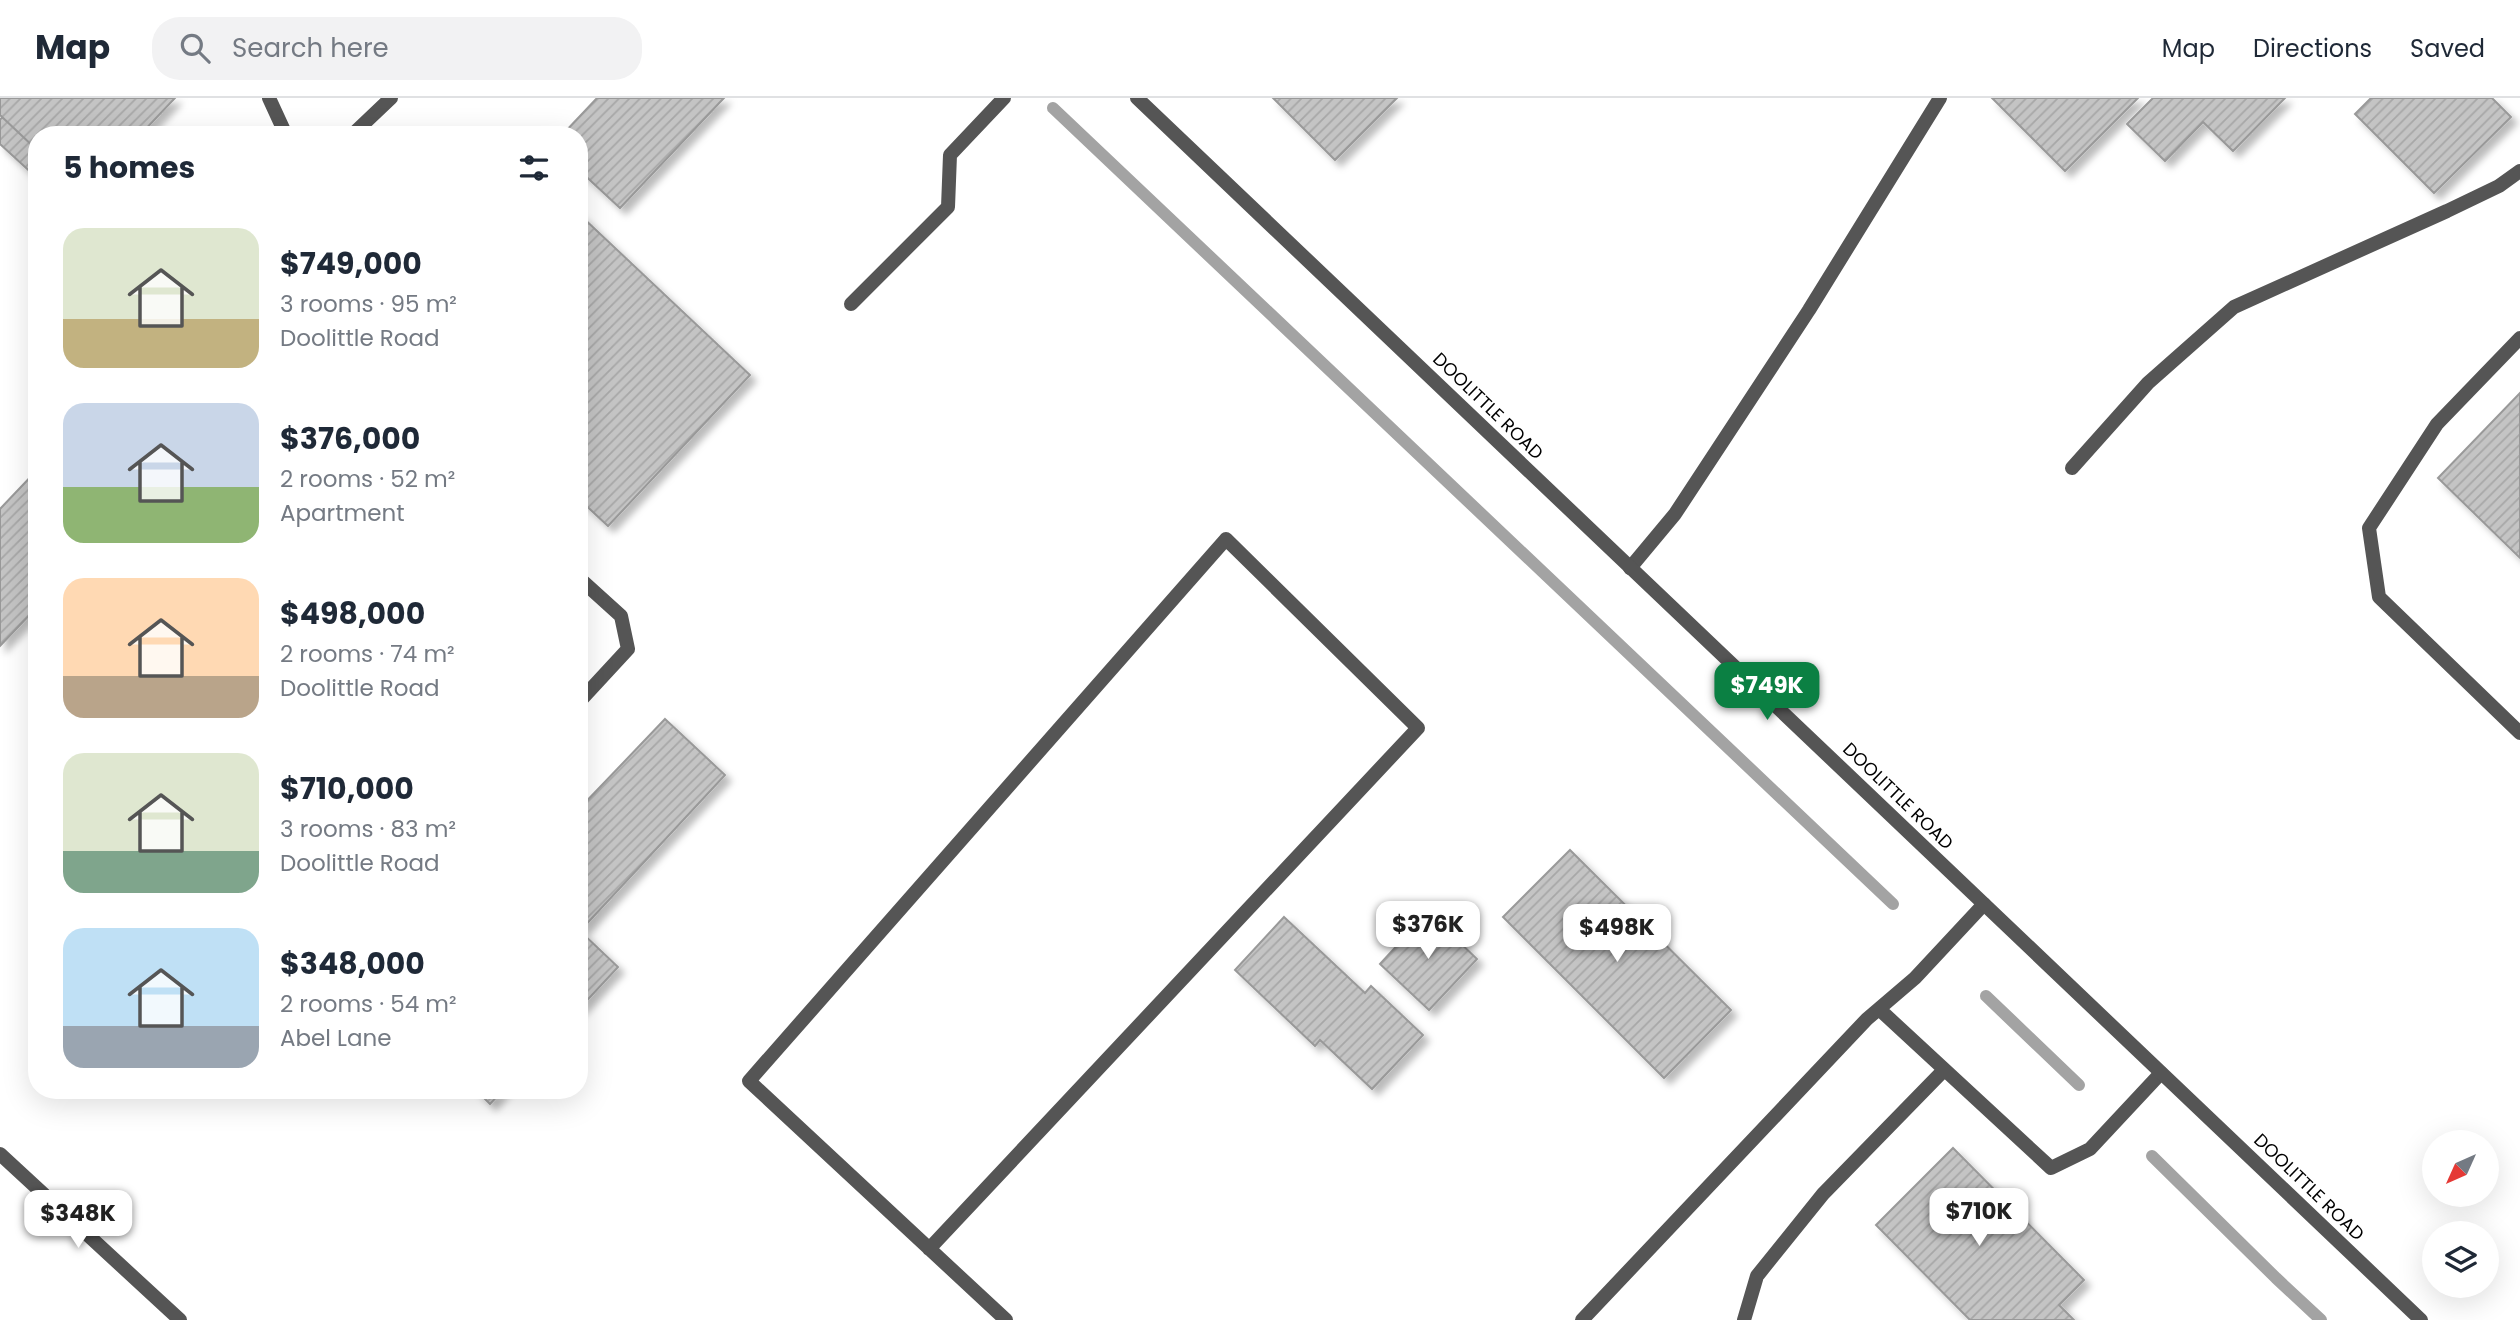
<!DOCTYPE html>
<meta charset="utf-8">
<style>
:root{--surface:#fff;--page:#f2f2f3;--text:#1f2937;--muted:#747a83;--line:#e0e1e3;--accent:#0b8043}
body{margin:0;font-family:Poppins,sans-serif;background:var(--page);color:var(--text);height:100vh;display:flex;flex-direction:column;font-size:26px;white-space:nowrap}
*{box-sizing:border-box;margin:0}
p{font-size:23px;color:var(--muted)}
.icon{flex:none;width:38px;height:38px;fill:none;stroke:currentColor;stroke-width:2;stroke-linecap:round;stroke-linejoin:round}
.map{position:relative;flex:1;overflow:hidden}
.details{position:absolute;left:28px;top:28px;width:560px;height:973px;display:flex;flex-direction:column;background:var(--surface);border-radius:28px;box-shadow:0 7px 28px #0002}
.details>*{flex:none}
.needle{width:46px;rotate:225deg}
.controls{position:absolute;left:2422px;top:1032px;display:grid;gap:14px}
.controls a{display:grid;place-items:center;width:77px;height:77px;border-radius:50%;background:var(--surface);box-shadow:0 7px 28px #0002;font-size:35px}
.price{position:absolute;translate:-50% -60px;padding:0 16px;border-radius:14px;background:#fff;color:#222;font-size:23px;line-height:46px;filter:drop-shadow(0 2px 4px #0008)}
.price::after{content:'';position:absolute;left:50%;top:42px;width:21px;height:16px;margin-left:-10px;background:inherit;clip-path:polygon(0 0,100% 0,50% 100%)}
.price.on{background:var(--accent);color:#fff}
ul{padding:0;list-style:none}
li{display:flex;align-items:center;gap:21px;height:175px;padding:0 35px}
li span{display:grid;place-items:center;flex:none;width:196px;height:140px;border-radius:21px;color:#555}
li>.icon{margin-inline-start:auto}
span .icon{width:84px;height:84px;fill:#fffc;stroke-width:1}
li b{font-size:30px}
h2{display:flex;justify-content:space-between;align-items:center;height:84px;padding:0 35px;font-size:30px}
header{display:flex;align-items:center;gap:42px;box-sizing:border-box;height:98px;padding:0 35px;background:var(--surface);border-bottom:2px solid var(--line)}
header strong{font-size:33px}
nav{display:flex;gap:38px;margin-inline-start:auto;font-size:24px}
.search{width:490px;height:63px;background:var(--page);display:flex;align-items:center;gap:18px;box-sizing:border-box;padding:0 24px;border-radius:28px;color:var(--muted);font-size:26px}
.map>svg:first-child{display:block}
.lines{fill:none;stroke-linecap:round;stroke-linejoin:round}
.stream{stroke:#a3a3a3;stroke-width:12}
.building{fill:url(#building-hatch);stroke:#999;stroke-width:2;filter:url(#shadow)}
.service{stroke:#555;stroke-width:14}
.minor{stroke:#555;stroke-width:14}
.labels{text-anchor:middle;stroke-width:7;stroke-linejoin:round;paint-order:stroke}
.street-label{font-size:18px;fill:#000;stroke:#fff}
</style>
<header>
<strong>Map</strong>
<div class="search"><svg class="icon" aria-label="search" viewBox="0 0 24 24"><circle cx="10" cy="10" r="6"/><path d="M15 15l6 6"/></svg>Search here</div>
<nav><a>Map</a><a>Directions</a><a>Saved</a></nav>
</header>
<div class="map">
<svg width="2520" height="1222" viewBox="0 0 2520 1222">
<defs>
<pattern id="building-hatch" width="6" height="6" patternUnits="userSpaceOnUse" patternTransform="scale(1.75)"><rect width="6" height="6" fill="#c4c4c4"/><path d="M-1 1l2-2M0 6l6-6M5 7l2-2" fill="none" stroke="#a7a7a7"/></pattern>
<filter id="shadow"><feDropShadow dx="6" dy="6" stdDeviation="3.5" flood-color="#0004"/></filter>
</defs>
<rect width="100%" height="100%" fill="#fff"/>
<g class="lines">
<path class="stream" d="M1053 10 1893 806
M1986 898 2079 987
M2152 1058 2276 1180 2321 1222"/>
</g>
<path class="building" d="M0 0H175L140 37H37V52L0 17Z
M597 0H724L620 110 579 72V37H562Z
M1273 0H1397L1335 62Z
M1992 0H2138L2065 73Z
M2153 0H2285L2233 53 2203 24 2165 63 2127 26Z
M2371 0H2492L2511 19 2434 95 2355 16Z
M2 19 37 52V80L0 46V22Z
M579 116 750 277 608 428 579 401Z
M2520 295V460L2438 380Z
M37 372V509L0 548V411Z
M665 621 725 677 580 833 618 869 579 911V711Z
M1570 752 1731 912 1664 980 1503 819Z
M1428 814 1477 861 1429 912 1380 866Z
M1284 819 1365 895 1371 888 1423 937 1372 991 1320 942 1315 948 1235 872Z
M476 992H503L490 1006Z
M1953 1050 2084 1182 2059 1207 2074 1222H1970L1876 1127Z"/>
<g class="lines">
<path class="service" d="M269 0 286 37
M352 37 391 0
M851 206 948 109 950 57 1004 0
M2520 240 2437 326 2369 430 2379 499 2520 635
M2072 370 2148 285 2234 209 2447 113 2499 88 2520 73
M1630 470 1675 416 1809 212 1940 0
M579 480 621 518 628 551 579 604
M1879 911 2051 1070 2090 1051 2161 975
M929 1151 1418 630 1226 441 749 983 1006 1222
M1582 1222 1867 921 1915 880 1984 806
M1744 1222 1757 1178 1823 1096 1944 972"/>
<path class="minor" d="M1137 0 2421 1222
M0 1056 180 1222"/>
</g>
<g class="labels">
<g class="street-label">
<text transform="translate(1488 308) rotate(44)" y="6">DOOLITTLE ROAD</text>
<text transform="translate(1898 698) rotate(44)" y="6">DOOLITTLE ROAD</text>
<text transform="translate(2309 1089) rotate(44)" y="6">DOOLITTLE ROAD</text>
</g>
</g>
</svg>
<div class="controls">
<a><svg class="needle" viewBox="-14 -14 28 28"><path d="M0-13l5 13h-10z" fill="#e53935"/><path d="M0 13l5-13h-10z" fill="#747a83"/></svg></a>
<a><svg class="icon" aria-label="layers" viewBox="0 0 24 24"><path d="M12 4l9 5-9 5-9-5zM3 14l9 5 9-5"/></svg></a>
</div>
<b class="price on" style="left:1767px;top:624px">$749K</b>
<b class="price" style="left:1428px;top:863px">$376K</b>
<b class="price" style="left:1617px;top:866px">$498K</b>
<b class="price" style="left:1979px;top:1150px">$710K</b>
<b class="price" style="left:78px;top:1152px">$348K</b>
<section class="details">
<h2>5 homes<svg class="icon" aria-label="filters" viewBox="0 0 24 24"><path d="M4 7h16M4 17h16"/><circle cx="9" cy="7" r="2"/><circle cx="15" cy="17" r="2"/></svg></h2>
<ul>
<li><span style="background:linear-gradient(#dfe7d0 65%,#c2b280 0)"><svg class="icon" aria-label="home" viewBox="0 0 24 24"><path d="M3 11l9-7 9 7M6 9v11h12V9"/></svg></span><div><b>$749,000</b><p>3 rooms · 95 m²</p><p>Doolittle Road</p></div></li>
<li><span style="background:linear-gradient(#c9d6e8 60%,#8fb573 0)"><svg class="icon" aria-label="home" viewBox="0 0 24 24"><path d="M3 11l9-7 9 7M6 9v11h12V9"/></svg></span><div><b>$376,000</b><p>2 rooms · 52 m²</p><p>Apartment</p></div></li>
<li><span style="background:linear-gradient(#ffd9b3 70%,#b9a48a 0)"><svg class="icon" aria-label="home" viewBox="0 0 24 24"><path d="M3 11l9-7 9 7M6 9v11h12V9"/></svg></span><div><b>$498,000</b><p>2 rooms · 74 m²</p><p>Doolittle Road</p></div></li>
<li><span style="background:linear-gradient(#dfe7d0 70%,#7fa58c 0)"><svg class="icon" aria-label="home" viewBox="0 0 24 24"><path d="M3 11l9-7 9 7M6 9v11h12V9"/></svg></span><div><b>$710,000</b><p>3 rooms · 83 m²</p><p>Doolittle Road</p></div></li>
<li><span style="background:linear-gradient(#bfe0f5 70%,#9aa5b1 0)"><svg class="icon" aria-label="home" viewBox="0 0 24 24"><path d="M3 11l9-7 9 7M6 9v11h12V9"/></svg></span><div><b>$348,000</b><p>2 rooms · 54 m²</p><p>Abel Lane</p></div></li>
</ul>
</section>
</div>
